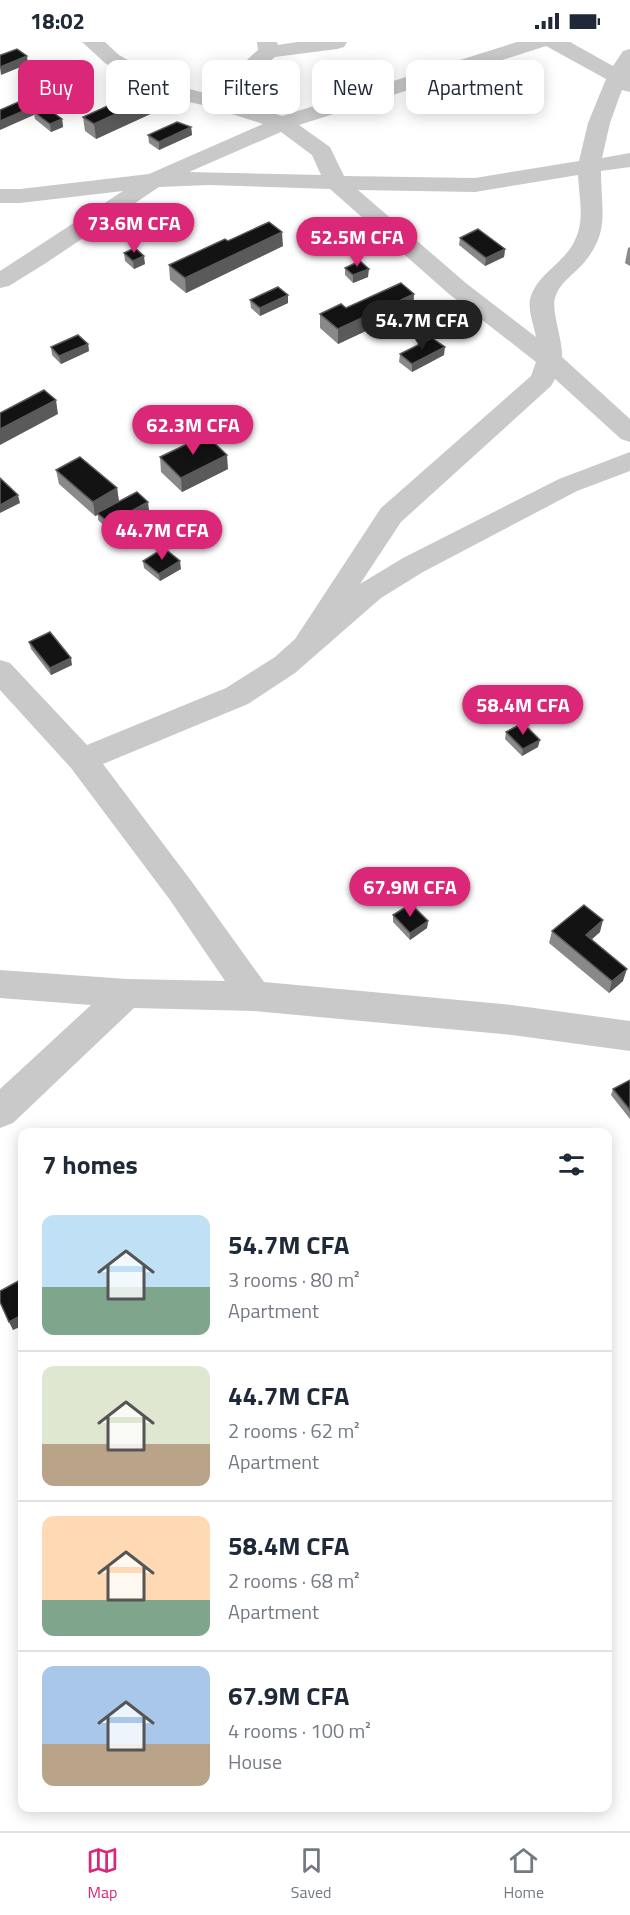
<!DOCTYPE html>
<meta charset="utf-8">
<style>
:root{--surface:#fff;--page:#f2f2f3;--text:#1f2937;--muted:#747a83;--line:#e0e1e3;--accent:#db2777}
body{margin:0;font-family:"Titillium Web",sans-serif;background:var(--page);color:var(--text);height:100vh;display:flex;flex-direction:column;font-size:22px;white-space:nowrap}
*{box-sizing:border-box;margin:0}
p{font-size:20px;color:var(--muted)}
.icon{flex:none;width:33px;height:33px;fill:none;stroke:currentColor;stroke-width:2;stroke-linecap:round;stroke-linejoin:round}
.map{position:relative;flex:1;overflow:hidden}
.panel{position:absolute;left:18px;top:1086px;width:594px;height:684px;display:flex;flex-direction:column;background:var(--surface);border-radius:12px;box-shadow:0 3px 15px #0003}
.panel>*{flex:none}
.banner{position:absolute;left:18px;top:18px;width:594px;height:54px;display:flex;gap:12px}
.price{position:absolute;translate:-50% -51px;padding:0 14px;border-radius:21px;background:var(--accent);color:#fff;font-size:20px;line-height:39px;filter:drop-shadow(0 2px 3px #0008)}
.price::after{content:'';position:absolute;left:50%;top:36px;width:18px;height:14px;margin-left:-9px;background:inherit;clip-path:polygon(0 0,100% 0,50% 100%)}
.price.active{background:#222;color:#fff}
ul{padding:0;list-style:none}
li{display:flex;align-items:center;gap:18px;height:150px;padding:0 24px}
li+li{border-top:2px solid var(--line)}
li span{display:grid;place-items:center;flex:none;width:168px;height:120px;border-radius:12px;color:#555}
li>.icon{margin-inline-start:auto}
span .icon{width:72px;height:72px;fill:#fffc;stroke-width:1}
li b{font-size:26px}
h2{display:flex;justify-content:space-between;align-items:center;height:72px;padding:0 24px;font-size:26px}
.pill{padding:0 21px;border-radius:12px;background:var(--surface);box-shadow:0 3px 15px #0003;font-size:21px;line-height:54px}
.pill.active{background:var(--accent);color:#fff}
.status{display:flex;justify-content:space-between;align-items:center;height:42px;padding:0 30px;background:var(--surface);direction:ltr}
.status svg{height:16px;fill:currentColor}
.tabs{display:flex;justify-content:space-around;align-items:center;height:84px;border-top:2px solid var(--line);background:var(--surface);font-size:16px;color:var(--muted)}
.tabs a{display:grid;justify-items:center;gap:3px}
.tabs .active{color:var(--accent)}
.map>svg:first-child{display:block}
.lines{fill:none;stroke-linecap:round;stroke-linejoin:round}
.street{fill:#c9c9c9;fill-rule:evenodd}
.wall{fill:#898989}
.shaded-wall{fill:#5a5a5a}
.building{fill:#131313;stroke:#5a5a5a;stroke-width:1.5}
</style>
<div class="status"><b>18:02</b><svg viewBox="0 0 49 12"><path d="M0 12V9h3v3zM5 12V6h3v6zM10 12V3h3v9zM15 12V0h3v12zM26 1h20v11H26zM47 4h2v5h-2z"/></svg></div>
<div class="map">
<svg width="630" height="1789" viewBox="0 0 630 1789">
<rect width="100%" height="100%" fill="#fff"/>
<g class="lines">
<path class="street" d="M82 0H105L119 13 173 43 209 52 258 8 257 0H277L278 3 297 0H347L344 5 337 7 275 15 228 57 282 74 517 0H570L613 24 623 9 630 7V50L622 48 620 53 610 81 602 116 630 111V125L601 129C601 169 611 191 581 224 572 233 558 243 555 256 551 269 563 298 562 315L630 377V400L621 397 555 337 551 344 401 480 360 542 403 516 559 437 630 410V429L577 449 423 530 381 556 295 631 248 662 103 722 192 840 264 940 512 963 630 979V1009L512 993 254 969 134 966 13 1081 0 1086V1047L91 963 0 956V928L127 937 225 939 170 858 71 726 0 648V618L10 621 87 703 226 646 275 615 295 597 381 466 531 334 536 320 449 252 330 147 209 143 159 145 46 221 9 244 0 246V229L123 149 20 161H0V147H20L149 132 263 82 207 64 158 53 105 21ZM546 4 606 37 588 81 579 119 475 136 344 134 330 105 299 83ZM281 90 312 113 321 133 189 130ZM578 133C579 155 585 178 575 198 565 221 535 233 530 258 528 269 534 284 536 295L467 242 358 148 475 150Z"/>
</g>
<path class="wall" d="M170 63 96 97 85 89 83 75Z
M42 66 62 77 63 85 51 90 35 77 34 73 0 68Z
M191 85 192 93 159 108 149 101 148 93Z
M460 196 505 207 504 215 485 224 459 203Z
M228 199 283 204 186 251 170 238 169 223Z
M630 205V224L625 221 628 206Z
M124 211 145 222 134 227 125 219Z
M345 226 368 235 353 241 345 233Z
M414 252 413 267 338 302 320 286V272Z
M250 258 288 261 260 274 251 266Z
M88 302 89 309 61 322 52 313 51 305Z
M400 312 444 313 412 330 399 320Z
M160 415 228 427 182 450 161 430Z
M56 428 117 446 119 459 149 468 110 489 98 478V473L95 474 59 442Z
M143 519 181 527 160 539 144 526Z
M29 600 72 623 51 633 31 607Z
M506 690 538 705 522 714 505 697Z
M393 873 428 879 427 886 410 898 393 880Z
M552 889 600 890 592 897 623 939 609 951 549 901Z
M630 1038V1077L611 1053 613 1047Z"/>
<path class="shaded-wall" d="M27 14 28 22 1 33 0 25Z
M168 48 170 63 96 97 94 82Z
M42 61 43 69 34 70V73L0 88V79Z
M62 77 63 85 51 90 50 82Z
M191 85 192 93 159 108V100Z
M282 190 283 204 186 251 185 236Z
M505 207 504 215 485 224 486 216Z
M144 214 145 222 134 227 133 219Z
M369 227 368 235 353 241V233Z
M414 252 413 267 338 302V287Z
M288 253V261L260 274V266Z
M88 302 89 309 61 322 59 314Z
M445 305 444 313 412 330V322Z
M56 358 58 372 0 403V387Z
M227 413 228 427 182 450 181 436Z
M117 446 119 460 97 471 98 473 95 474 93 460Z
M18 453 20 461 0 471V463Z
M148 460 149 468 110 489 109 481Z
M180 519 181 527 160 539 159 532Z
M71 616 72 623 51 633 50 626Z
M540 698 538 705 522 714 523 707Z
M603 878 600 890 583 905 586 893Z
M428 879 427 886 410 898V891Z
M627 927 623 939 609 951 612 939Z
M22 1273V1284L13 1288 9 1280Z"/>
<path class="building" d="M17 7 27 14 0 25V13H1Z
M158 41 168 48 94 82 83 75Z
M32 54 42 61 0 79V68Z
M46 65 62 77 50 82 34 70Z
M177 80 191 85 159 100 148 93Z
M269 180 282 190 185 236 169 223 225 197 228 199Z
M478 187 505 207 486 216 460 196Z
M135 206 144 214 133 219 124 211Z
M360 219 369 227 353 233 345 226Z
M401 241 414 252 338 287 320 272 341 262 346 266Z
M278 245 288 253 260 266 250 258Z
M78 293 88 302 59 314 51 305Z
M432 296 445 305 412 322 400 312Z
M44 348 56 358 0 387V371Z
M206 393 227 413 181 436 160 415Z
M80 415 117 446 93 460 56 428Z
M0 436 18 453 0 463Z
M137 450 148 460 109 481 97 471Z
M164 506 180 519 159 532 143 519Z
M50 590 71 616 50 626 29 600Z
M523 681 540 698 523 707 506 690Z
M411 862 428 879 410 891 393 873Z
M584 863 603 878 586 893 627 927 612 939 552 889Z
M630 1038V1068L613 1047Z
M22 1237V1273L9 1280 0 1260V1249Z"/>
</svg>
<b class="price" style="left:134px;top:212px">73.6M CFA</b>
<b class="price" style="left:357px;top:226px">52.5M CFA</b>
<b class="price active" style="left:422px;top:309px">54.7M CFA</b>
<b class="price" style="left:193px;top:414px">62.3M CFA</b>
<b class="price" style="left:162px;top:519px">44.7M CFA</b>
<b class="price" style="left:523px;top:694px">58.4M CFA</b>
<b class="price" style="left:410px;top:876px">67.9M CFA</b>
<div class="banner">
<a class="pill active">Buy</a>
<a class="pill">Rent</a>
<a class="pill">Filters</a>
<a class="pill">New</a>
<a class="pill">Apartment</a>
</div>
<section class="panel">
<h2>7 homes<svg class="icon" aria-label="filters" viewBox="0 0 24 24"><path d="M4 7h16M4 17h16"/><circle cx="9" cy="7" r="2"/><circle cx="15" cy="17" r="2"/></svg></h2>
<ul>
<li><span style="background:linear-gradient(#bfe0f5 60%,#7fa58c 0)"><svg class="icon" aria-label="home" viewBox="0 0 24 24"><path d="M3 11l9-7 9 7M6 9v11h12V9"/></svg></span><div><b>54.7M CFA</b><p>3 rooms · 80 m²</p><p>Apartment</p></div></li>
<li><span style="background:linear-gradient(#dfe7d0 65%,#b9a48a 0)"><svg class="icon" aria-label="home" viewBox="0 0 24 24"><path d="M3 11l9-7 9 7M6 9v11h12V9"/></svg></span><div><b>44.7M CFA</b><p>2 rooms · 62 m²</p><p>Apartment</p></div></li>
<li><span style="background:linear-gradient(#ffd9b3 70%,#7fa58c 0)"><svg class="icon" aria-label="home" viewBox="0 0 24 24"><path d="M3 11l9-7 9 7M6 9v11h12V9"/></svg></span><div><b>58.4M CFA</b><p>2 rooms · 68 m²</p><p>Apartment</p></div></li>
<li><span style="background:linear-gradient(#a9c7e8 65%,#b9a48a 0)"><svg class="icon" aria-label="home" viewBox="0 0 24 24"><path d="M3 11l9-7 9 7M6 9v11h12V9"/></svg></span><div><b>67.9M CFA</b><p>4 rooms · 100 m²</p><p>House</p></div></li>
</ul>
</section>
</div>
<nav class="tabs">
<a class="active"><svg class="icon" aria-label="map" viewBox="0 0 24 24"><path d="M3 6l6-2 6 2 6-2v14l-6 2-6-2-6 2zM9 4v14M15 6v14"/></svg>Map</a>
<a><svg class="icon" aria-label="saved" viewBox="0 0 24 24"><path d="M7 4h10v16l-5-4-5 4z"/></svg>Saved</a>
<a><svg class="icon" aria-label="home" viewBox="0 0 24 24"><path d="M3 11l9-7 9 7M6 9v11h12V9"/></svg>Home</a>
</nav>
